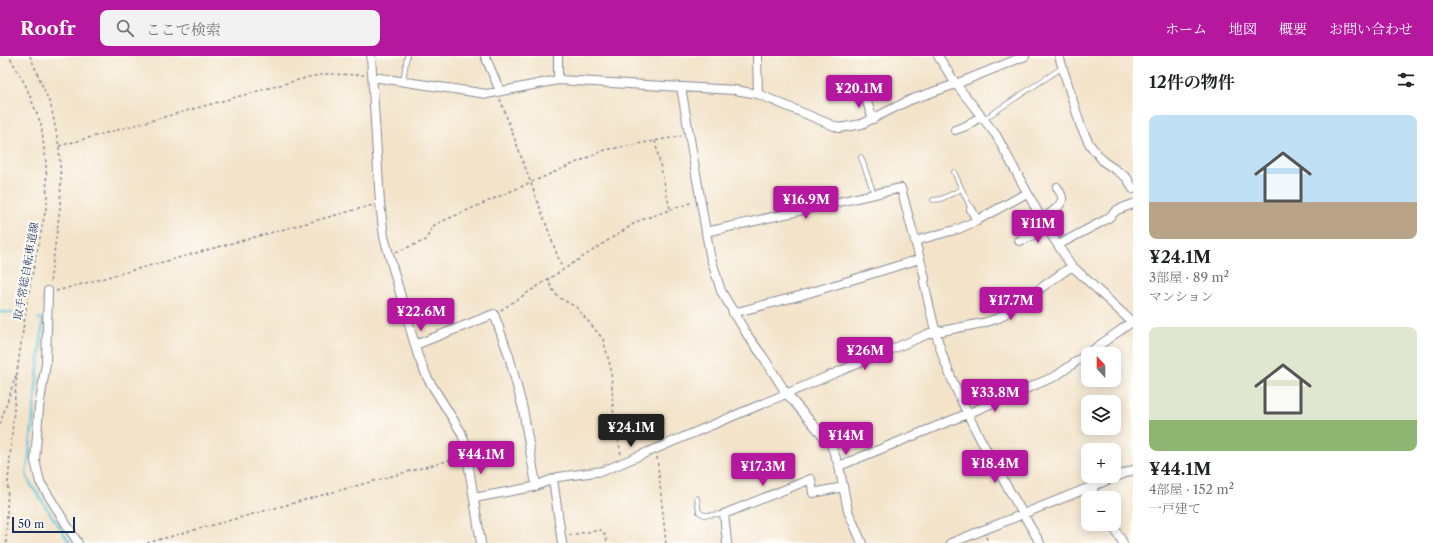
<!DOCTYPE html>
<html lang="ja">
<meta charset="utf-8">
<style>
:root{--surface:#fff;--page:#f2f2f2;--text:#202124;--muted:#757577;--accent:#b5179e}
body{margin:0;font-family:"Libre Caslon Text","Noto Serif JP",serif;background:var(--page);color:var(--text);height:100vh;display:flex;flex-direction:column;font-size:15px;white-space:nowrap}
*{box-sizing:border-box;margin:0}
p{font-size:13px;color:var(--muted)}
.icon{flex:none;width:22px;height:22px;fill:none;stroke:currentColor;stroke-width:2;stroke-linecap:round;stroke-linejoin:round}
.map{position:relative;flex:1;overflow:hidden}
.sheet{display:flex;flex-direction:column;background:var(--surface);width:300px}
.sheet>*{flex:none}
.needle{width:26px;rotate:339deg}
.fabs{position:absolute;left:1081px;top:291px;display:grid;gap:8px}
.fabs a{display:grid;place-items:center;width:40px;height:40px;border-radius:8px;background:var(--surface);box-shadow:0 2px 10px #0003;font-size:20px}
.scale{position:absolute;left:12px;bottom:10px;width:63px;box-sizing:border-box;padding-left:4px;border:2px solid #1b2f5e;border-top:0;font-size:11px;line-height:14px;white-space:nowrap;color:#1b2f5e;-webkit-text-stroke:3px #fdfcf7;paint-order:stroke}
.price{position:absolute;translate:-50% -34px;padding:0 9px;border-radius:4px;background:var(--accent);color:#fff;font-size:13px;line-height:26px;filter:drop-shadow(0 1px 2px #0008)}
.price::after{content:'';position:absolute;left:50%;top:24px;width:12px;height:9px;margin-left:-6px;background:inherit;clip-path:polygon(0 0,100% 0,50% 100%)}
.price.selected{background:#222;color:#fff}
ul{padding:0;list-style:none}
li{display:grid;align-content:center;gap:8px;height:212px;padding:0 16px}
li span{display:grid;place-items:center;height:124px;border-radius:8px;color:#555}
li>.icon{margin-inline-start:auto}
span .icon{width:72px;height:72px;fill:#fffc;stroke-width:1}
li b{font-size:17px}
h2{display:flex;justify-content:space-between;align-items:center;height:48px;padding:0 16px;font-size:17px}
header{display:flex;align-items:center;gap:24px;box-sizing:border-box;height:56px;padding:0 20px;background:var(--accent);color:#fff}
header strong{font-size:19px}
nav{display:flex;gap:22px;margin-inline-start:auto;font-size:14px}
.search{width:280px;height:36px;background:var(--page);display:flex;align-items:center;gap:10px;box-sizing:border-box;padding:0 14px;border-radius:8px;color:var(--muted);font-size:15px}
main{display:flex;flex:1;min-height:0}
.map>svg:first-child{display:block}
.lines{fill:none;stroke-linecap:round;stroke-linejoin:round}
.stream{stroke:#5fc6dc;stroke-width:2.5}
.service-casing{stroke:#878994;stroke-width:5.5}
.minor-casing{stroke:#878994;stroke-width:10}
.path{stroke:#878994;stroke-width:1.5;stroke-dasharray:3 3;stroke-linecap:butt}
.service{stroke:#fff;stroke-width:4}
.minor{stroke:#fff;stroke-width:8}
.labels{text-anchor:middle;stroke-width:4;stroke-linejoin:round;paint-order:stroke}
.street-label{font-size:11px;fill:#1b2f5e;stroke:#fdfcf7}
</style>
<header>
<strong>Roofr</strong>
<div class="search"><svg class="icon" aria-label="search" viewBox="0 0 24 24"><circle cx="10" cy="10" r="6"/><path d="M15 15l6 6"/></svg>ここで検索</div>
<nav><a>ホーム</a><a>地図</a><a>概要</a><a>お問い合わせ</a></nav>
</header>
<main>
<div class="map">
<svg width="1133" height="487" viewBox="0 0 1133 487">
<rect width="100%" height="100%" fill="#fdfcf7"/>
<filter id="ink" filterUnits="userSpaceOnUse"><feTurbulence type="fractalNoise" baseFrequency=".025" numOctaves="2"/><feDisplacementMap in="SourceGraphic" scale="8" xChannelSelector="R" yChannelSelector="G"/><feConvolveMatrix kernelMatrix="1 2 1 2 8 2 1 2 1" color-interpolation-filters="sRGB"/></filter>
<filter id="wash" filterUnits="userSpaceOnUse"><feTurbulence type="fractalNoise" baseFrequency=".012" numOctaves="4" result="noise"/><feDisplacementMap in="SourceGraphic" scale="16" xChannelSelector="R" yChannelSelector="G"/><feGaussianBlur stdDeviation="0.9" result="paint"/><feColorMatrix in="noise" values="0 0 0 0 0 0 0 0 0 0 0 0 0 0 0 0 0 1.4 0 .05"/><feComposite in="paint" operator="in"/></filter>
<g filter="url(#wash)">
<rect width="100%" height="100%" fill="#f3e3c9"/>
<g class="lines">
<path class="stream" d="M0 256 12 257
M39 262 43 264 29 401 26 418 30 427 70 487"/>
</g>
</g>
<g filter="url(#ink)">
<g class="lines">
<defs>
<path id="service" d="M403 25 407 0
M984 63 1063 11
M861 101 874 138
M954 116 971 153
M933 144 941 143 962 133
M697 442 699 456 704 459 724 458"/>
<path id="minor" d="M371 0 380 147 384 181 418 300 428 323 461 376 465 387 481 487
M485 0 500 35
M558 0V24
M757 0 758 38
M938 0 956 28 996 79 1046 171 1071 209 1133 267
M1059 0 1081 71 1090 89 1104 106 1116 114 1127 122 1133 133
M373 21 487 38 558 24 735 34 758 38 839 72 862 68 910 44 956 28 1025 0
M681 31 710 199 721 235 748 280 764 302 786 337 831 389 839 410 848 455 862 487
M863 35 873 63
M955 74 966 70 981 60
M971 153 977 165
M1042 163C1048 159 1060 152 1062 144 1063 140 1059 135 1057 131
M706 176 901 132 925 222 924 226C930 252 935 280 945 306 969 370 1006 428 1040 487
M915 185 958 173 972 167 1027 137
M1019 185 1030 181 1046 171
M1058 189 1107 163 1117 154 1133 148
M48 235 46 307 39 352 35 405 40 426 78 487
M733 257 799 240 920 203
M415 289 494 258 509 300 523 353 536 429
M839 410 967 358 1056 320 1132 266
M553 423 562 487
M1091 431 1097 442
M474 442 533 431 558 421 603 415 935 275H942L983 267 999 262 1072 210
M1112 468 1123 487
M727 487 724 458 811 423 813 437 843 431
M951 487 1133 414"/>
</defs>
<use href="#service" class="service-casing"/>
<use href="#minor" class="minor-casing"/>
<path class="path" d="M30 0 51 50 59 90 61 124 60 152 50 227
M500 43 562 212
M655 85 670 153
M59 90 309 21 325 18 364 19
M396 196 426 184 432 171 436 168 605 94 681 80
M548 222 551 231 558 241 576 251 603 283 611 313 613 353 621 399
M56 235 373 149
M501 254 638 165 693 146
M0 368 16 319
M657 401 666 487
M569 479 600 474 606 480 607 487
M986 481 989 487
M6 487 8 426 17 316 28 239 47 147 46 107 41 68 25 28 9 0
M147 487 458 402"/>
<use href="#service" class="service"/>
<use href="#minor" class="minor"/>
</g>
</g>
<g class="labels">
<g class="street-label">
<text transform="translate(26 215) rotate(-80)" y="4">取手常総自転車道線</text>
</g>
</g>
</svg>
<div class="fabs">
<a><svg class="needle" viewBox="-14 -14 28 28"><path d="M0-13l5 13h-10z" fill="#e53935"/><path d="M0 13l5-13h-10z" fill="#757577"/></svg></a>
<a><svg class="icon" aria-label="layers" viewBox="0 0 24 24"><path d="M12 4l9 5-9 5-9-5zM3 14l9 5 9-5"/></svg></a>
<a>+</a>
<a>−</a>
</div>
<div class="scale">50 m</div>
<b class="price" style="left:859px;top:53px">¥20.1M</b>
<b class="price" style="left:806px;top:164px">¥16.9M</b>
<b class="price" style="left:1038px;top:188px">¥11M</b>
<b class="price" style="left:1011px;top:265px">¥17.7M</b>
<b class="price" style="left:421px;top:276px">¥22.6M</b>
<b class="price" style="left:865px;top:315px">¥26M</b>
<b class="price" style="left:995px;top:357px">¥33.8M</b>
<b class="price selected" style="left:631px;top:392px">¥24.1M</b>
<b class="price" style="left:846px;top:400px">¥14M</b>
<b class="price" style="left:481px;top:419px">¥44.1M</b>
<b class="price" style="left:995px;top:428px">¥18.4M</b>
<b class="price" style="left:763px;top:431px">¥17.3M</b>
</div>
<section class="sheet">
<h2>12件の物件<svg class="icon" aria-label="filters" viewBox="0 0 24 24"><path d="M4 7h16M4 17h16"/><circle cx="9" cy="7" r="2"/><circle cx="15" cy="17" r="2"/></svg></h2>
<ul>
<li><span style="background:linear-gradient(#bfe0f5 70%,#b9a48a 0)"><svg class="icon" aria-label="home" viewBox="0 0 24 24"><path d="M3 11l9-7 9 7M6 9v11h12V9"/></svg></span><div><b>¥24.1M</b><p>3部屋 · 89 m²</p><p>マンション</p></div></li>
<li><span style="background:linear-gradient(#dfe7d0 75%,#8fb573 0)"><svg class="icon" aria-label="home" viewBox="0 0 24 24"><path d="M3 11l9-7 9 7M6 9v11h12V9"/></svg></span><div><b>¥44.1M</b><p>4部屋 · 152 m²</p><p>一戸建て</p></div></li>
</ul>
</section>
</main>
